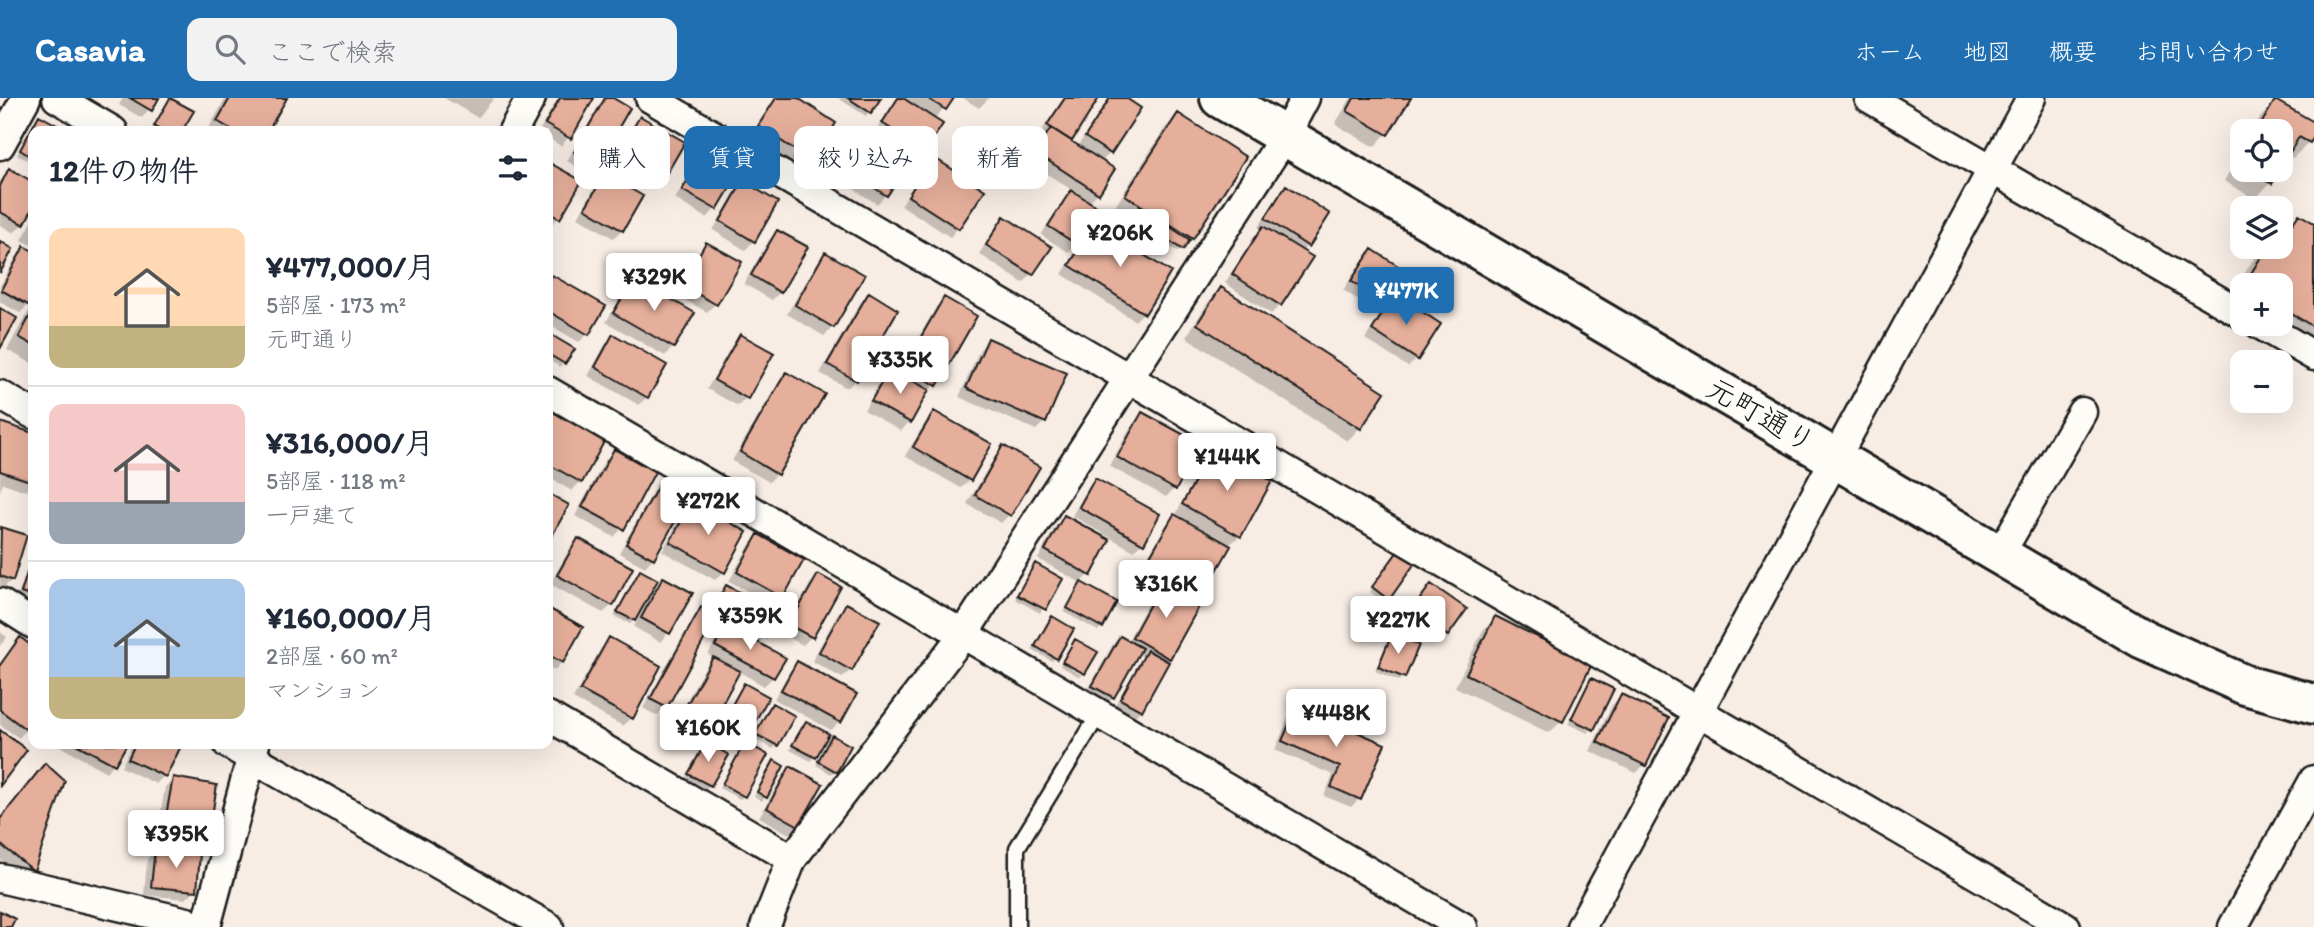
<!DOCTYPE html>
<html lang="ja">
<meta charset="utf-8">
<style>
:root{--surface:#fff;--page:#f2f2f3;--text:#1f2937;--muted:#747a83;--line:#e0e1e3;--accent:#1f6fb2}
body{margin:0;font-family:Itim,"Klee One",sans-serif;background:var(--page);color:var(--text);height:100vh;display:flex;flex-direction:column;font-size:26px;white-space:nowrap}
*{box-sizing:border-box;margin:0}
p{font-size:23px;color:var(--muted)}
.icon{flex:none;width:38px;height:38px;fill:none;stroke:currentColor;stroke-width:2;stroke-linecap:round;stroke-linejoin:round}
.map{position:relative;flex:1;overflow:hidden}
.drawer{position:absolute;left:28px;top:28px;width:525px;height:623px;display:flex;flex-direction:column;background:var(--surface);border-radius:14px;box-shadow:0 7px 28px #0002}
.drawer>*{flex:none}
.banner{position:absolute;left:574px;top:28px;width:665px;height:63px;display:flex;gap:14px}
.controls{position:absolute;left:2230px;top:21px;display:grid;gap:14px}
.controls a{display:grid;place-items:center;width:63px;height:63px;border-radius:14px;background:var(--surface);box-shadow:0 7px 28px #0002;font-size:35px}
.price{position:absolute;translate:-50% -60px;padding:0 16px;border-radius:7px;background:#fff;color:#222;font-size:23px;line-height:46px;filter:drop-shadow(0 2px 4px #0008)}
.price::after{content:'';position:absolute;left:50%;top:42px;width:21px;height:16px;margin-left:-10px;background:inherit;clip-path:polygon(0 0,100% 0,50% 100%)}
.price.current{background:var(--accent);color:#fff}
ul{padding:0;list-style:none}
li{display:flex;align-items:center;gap:21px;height:175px;padding:0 21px}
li+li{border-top:2px solid var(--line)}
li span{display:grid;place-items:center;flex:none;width:196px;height:140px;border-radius:14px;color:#555}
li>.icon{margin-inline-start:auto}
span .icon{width:84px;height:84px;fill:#fffc;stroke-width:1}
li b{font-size:30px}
h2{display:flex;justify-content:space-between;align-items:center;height:84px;padding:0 21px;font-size:30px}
.chip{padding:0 24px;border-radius:14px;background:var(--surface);box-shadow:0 7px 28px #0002;font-size:24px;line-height:63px}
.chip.current{background:var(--accent);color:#fff}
header{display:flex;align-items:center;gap:42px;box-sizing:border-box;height:98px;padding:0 35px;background:var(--accent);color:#fff}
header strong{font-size:33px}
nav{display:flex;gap:38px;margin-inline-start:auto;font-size:24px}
.search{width:490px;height:63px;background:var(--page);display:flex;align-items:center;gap:18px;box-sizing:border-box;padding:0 24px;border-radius:14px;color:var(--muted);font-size:26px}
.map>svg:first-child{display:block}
.shadow{fill:#0003}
.building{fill:#e6af9b;stroke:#1c1c1c;stroke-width:2}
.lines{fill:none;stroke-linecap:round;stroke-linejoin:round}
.lane-casing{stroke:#1c1c1c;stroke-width:19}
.street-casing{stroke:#1c1c1c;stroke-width:33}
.secondary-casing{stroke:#1c1c1c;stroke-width:44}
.lane{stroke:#fdfcf7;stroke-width:14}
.street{stroke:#fdfcf7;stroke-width:28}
.secondary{stroke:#fdfcf7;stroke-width:38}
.labels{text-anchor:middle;stroke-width:5;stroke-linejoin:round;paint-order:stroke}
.street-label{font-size:30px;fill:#1c1c1c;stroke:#fdfcf7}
</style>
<header>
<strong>Casavia</strong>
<div class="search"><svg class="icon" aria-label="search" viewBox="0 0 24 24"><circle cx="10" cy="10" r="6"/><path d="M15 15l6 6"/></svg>ここで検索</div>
<nav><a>ホーム</a><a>地図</a><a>概要</a><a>お問い合わせ</a></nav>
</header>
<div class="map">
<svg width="2314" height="829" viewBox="0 0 2314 829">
<rect width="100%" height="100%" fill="#f8ede5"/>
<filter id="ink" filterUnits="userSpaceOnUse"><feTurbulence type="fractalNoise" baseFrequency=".0143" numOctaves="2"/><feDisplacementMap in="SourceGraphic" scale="14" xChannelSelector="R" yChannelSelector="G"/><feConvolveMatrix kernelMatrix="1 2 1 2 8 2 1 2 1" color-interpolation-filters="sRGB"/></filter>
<g filter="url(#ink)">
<path class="shadow" d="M123 0H157L142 20 119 7Z
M226 0H285L266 33H207Z
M444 0H494L478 20Z
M558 0H592L569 39 561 48 548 40V33H539Z
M606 0 628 10 595 66 587 75 567 63 599 7Z
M775 0H795L810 62 808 64 813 73 809 77 751 37Z
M838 0H879L866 18Z
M900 0H952L934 22 923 52 915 60 875 34 891 9Z
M963 0H989L979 10Z
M1063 0H1097L1069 44 1077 49 1110 0H1123L1139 10 1110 55 1101 64 1098 95 1088 105 1077 146 1068 154 1041 137 1063 102 1073 93 1028 63 1044 39 1040 36Z
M1351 0H1408L1386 36 1374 49 1335 26Z
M2275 4 2314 26V35L2309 44 2293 60 2287 57 2280 33H2252L2260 20Z
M167 5 191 13 179 33H153L151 32Z
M1178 18 1192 140 1178 154 1131 124 1133 122 1114 110 1165 30Z
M39 19 63 33H33V65L17 57Z
M640 20 664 76 656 84 614 60 632 28Z
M868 40 907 65 886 97 877 106 838 81 859 48Z
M2242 51V72H2278L2270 85 2255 101 2224 83Z
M706 55 737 74 715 111 707 120 675 101 697 63Z
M934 61 958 130 950 139 901 107 925 70Z
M548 66 579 84 558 120 550 128 548 127Z
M10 73 33 86V106L22 126 14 135 0 127V83Z
M605 78 622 132 613 140 578 119 597 86Z
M743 85 754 143 745 152 713 132 735 94Z
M1286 90 1308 147 1301 154 1310 160 1280 207 1271 216 1225 185 1255 138 1262 131 1258 129 1278 98Z
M2300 118 2314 127V261L2280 226V187H2242V219L2224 208 2261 149H2280L2291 126Z
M1004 120 1032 176 1023 185 979 156 996 129Z
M33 122V148L22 142Z
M1096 128 1143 215 1135 223 1062 176 1087 136Z
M777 134 780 194 772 202 744 186 769 142Z
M707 146 715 206 707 214 674 196 698 155Z
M25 150 33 155V202L20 215 0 204V188L16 159Z
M1372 153 1399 170 1379 201 1370 210 1343 192 1363 162Z
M825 157 833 229 824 238 787 216 817 165Z
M552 179 588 236 579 244 548 226V184Z
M634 182 673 249 665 258 606 224 626 190Z
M1221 191 1383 295 1360 330 1347 343 1186 239 1209 203Z
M869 196 856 282 847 290 820 275 860 205Z
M1395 199 1417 261 1408 269 1365 241 1387 207Z
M945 201 935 286 926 295 909 324 901 333 864 312 882 281 891 272 898 276 936 209Z
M33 205V266L7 252Z
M548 237 572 251 560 269 548 262Z
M614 238 647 299 639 307 588 278 605 247Z
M741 238 746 300 738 308 707 291 732 247Z
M988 243 1044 324 1036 332 959 299 980 251Z
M786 276 777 376 769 384 732 363 778 285Z
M548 313 603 343 580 384 572 393 548 379Z
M934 315 970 382 961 390 905 358 926 323Z
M1142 316 1174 391 1166 399 1109 368 1134 324Z
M0 326 33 337V385L26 393 3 385 0 394Z
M1004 349 1009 417 1001 425 967 406 995 358Z
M1214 353 1240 438 1230 446 1206 489 1198 498 1143 467 1166 427 1176 416 1205 361Z
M614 354 622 430 614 439 575 418 605 362Z
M663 381 653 460 645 469 619 455 655 390Z
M1095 383 1142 445 1134 453 1072 418 1087 391Z
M692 405 724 474 715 482 662 453 684 414Z
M1065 419 1089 477 1081 485 1038 461 1056 427Z
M1 431 12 482 3 490 0 489Z
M758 438 782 499 773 507 729 483 750 446Z
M578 442 612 507 603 515 550 486 570 450Z
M33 454V503L18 498Z
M1395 459 1388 501 1384 504 1370 494Z
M1035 467 1060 482 1040 515 1015 501Z
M641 474 650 495 664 482 690 496 668 535 660 544 634 529 639 517 630 526 614 518Z
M818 478 811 539 803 547 782 536 810 486Z
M1163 486 1169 560 1141 612 1132 621 1113 610 1143 559 1137 555 1113 599 1104 608 1085 597 1112 548 1120 540 1127 544 1154 494Z
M1431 488 1447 537 1439 545 1405 521Z
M726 489 764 539 757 546 783 560 773 579 764 588 738 573 704 635 696 643 672 630 705 569 714 560 708 557 718 538 726 530 713 523 665 609 657 618 643 610 693 520 701 511 708 515 718 498Z
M1078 490 1101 529 1098 533 1064 514Z
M847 507 851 572 842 580 812 563 838 515Z
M548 512 581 530 562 564 554 573 548 569Z
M1052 520 1056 558 1052 563 1032 552Z
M1496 520 1562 623 1549 635 1455 589 1483 532Z
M0 534 7 539 0 548Z
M1392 537 1403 579 1399 583 1375 573 1389 541Z
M20 541 33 551V623L19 640 0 627V566Z
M609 542 631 620 623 628 573 601 601 550Z
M797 565 840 624 831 632 774 601 789 574Z
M1061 565 1082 577 1080 579 1060 568Z
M1592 582 1611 592 1588 635 1568 626Z
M744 587 766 599 746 632 724 620Z
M1621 598 1644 667 1636 675 1590 653 1612 607Z
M772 607 777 647 773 651 752 640Z
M1298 610 1383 647 1359 701 1351 709 1324 698 1333 677 1275 652 1289 618Z
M806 625 827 637 811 663 790 652Z
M829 643 835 673 831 676 816 667Z
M56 646H125L114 666 106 674Z
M132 646H180L165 677 156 686 121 669Z
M706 646 710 687 706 691 686 680Z
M745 646 744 698 740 701 719 690Z
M774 664 765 699 762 703 754 698Z
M790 670 798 727 789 736 759 719 782 679Z
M174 681 207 736 199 744 157 737 165 689Z
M63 684 32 772 24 781 0 761V722Z
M155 752 195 792 186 801 144 797 147 761Z"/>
<path class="building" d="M130 0H159L152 13Z
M170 0 194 13 182 33H163L154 28Z
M230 0H287L268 33H234L217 23Z
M560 0H594L571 41 545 26Z
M605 0H613L630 10 597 67 574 54Z
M776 0H798L836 25 812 63 758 28Z
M848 0H881L871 15Z
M898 0H903L943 26 925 53 882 25Z
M927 0H954L946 12Z
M1065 0H1099L1072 43 1047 27Z
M1110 0H1126L1141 10 1111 56 1085 39Z
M1354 0H1411L1388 37 1347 13Z
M2275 2 2314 24V39L2310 45 2299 39 2280 71V33H2257Z
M1178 15 1246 59 1193 141 1125 97Z
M39 17 66 32 33 33V60L20 52Z
M640 18 685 44 666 77 621 51Z
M1051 30 1115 71 1099 96 1035 54Z
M867 37 909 65 887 98 846 71Z
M705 53 740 73 717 112 682 92Z
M798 55 818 68 814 74 794 61Z
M933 59 985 92 959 131 908 98Z
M548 64 582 83 560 121 548 114Z
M9 70 33 84V110L24 127 0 114V88Z
M2246 72H2280L2272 86Z
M605 76 643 98 623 133 585 110Z
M743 83 778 104 755 144 720 123Z
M1286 87 1330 116 1309 149 1265 120Z
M1071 92 1101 111 1078 147 1048 128Z
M1140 109 1190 142 1183 152 1134 119Z
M2299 116 2314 125V229L2280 209V187H2244L2267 149H2280V127L2285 120 2293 125Z
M1004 118 1052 149 1033 177 986 147Z
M1095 126 1171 174 1145 216 1069 167Z
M1263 128 1313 159 1281 208 1232 176Z
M777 132 808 149 781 195 751 177Z
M0 143 13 151 0 175Z
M706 144 742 164 717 207 682 187Z
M24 148 33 153V201L30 208 1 192Z
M1372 151 1401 170 1380 202 1351 183Z
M825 154 865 177 834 230 795 207Z
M552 177 606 208 589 237 548 213V184Z
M634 180 695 215 674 250 613 215Z
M1221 189 1385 294 1361 331 1197 226Z
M869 194 898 212 857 283 827 266Z
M1395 196 1441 226 1418 262 1372 232Z
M944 199 977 218 937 288 904 268Z
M0 210 17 220 0 251Z
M33 212V247L19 239Z
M548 235 575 251 565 266 548 256Z
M613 236 667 267 648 300 595 269Z
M740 236 774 255 748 301 714 282Z
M988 240 1067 275 1046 325 966 290Z
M890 270 929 292 911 325 871 303Z
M786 274 825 296 778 377 740 354Z
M548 311 605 342 582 385 548 366Z
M934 313 992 346 971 383 913 349Z
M1142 314 1201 346 1176 392 1117 359Z
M0 324 33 335V384L0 373Z
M1003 347 1040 369 1011 418 975 397Z
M614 351 655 374 624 432 582 409Z
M1213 351 1272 383 1241 439 1182 406Z
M663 379 691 395 654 461 626 446Z
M1095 380 1160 416 1144 446 1079 409Z
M548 395 569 407 548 445Z
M692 403 747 434 725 475 670 444Z
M1174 416 1231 448 1207 490 1150 458Z
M1064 417 1110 442 1091 478 1045 452Z
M1 429 27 437 13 483 0 478Z
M758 436 804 462 783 500 737 474Z
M578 440 633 470 613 508 557 477Z
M1398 453 1415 465 1389 502 1372 489Z
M33 455V499L21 495Z
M1035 465 1063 481 1046 512 1017 497Z
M640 472 658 482 635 523 617 514Z
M818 476 841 489 813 540 789 527Z
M663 479 693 495 670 536 641 520Z
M1081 484 1117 504 1103 530 1067 510Z
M1162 484 1201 505 1170 561 1132 539Z
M1431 486 1467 511 1448 538 1412 512Z
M726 487 779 516 766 540 713 510Z
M846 505 880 523 852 573 819 554Z
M701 509 717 518 667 610 650 601Z
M548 510 583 529 563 565 548 557Z
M1052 518 1074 531 1057 561 1035 548Z
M1495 518 1592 566 1563 624 1466 576Z
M727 527 786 560 774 580 715 548Z
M1392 535 1419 547 1405 580 1378 569Z
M1120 538 1142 550 1114 600 1092 588Z
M20 539 33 549V626L28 633 0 612V567Z
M609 539 661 568 633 621 580 592Z
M1075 541 1098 554 1085 576 1062 564Z
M1147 552 1169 564 1142 613 1120 601Z
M713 559 740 573 706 636 679 621Z
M797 563 857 596 841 625 781 592Z
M1591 580 1614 591 1594 632 1571 621Z
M744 585 769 599 752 629 727 616Z
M1621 596 1669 620 1646 668 1597 644Z
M772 605 795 618 778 648 755 636Z
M1297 608 1385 646 1361 702 1331 689 1340 669 1282 643Z
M806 623 829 636 816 660 792 647Z
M0 632 27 652 0 688Z
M832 637 851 648 837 674 818 663Z
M706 644 729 657 711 688 688 676Z
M745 644 768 657 745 699 722 686Z
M76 646H127L115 667Z
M135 646H182L166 679 128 661Z
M774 662 784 668 767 700 757 694Z
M45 665 65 683 34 773 0 746V721Z
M790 668 823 686 799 728 767 710Z
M173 679 217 687 209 737 164 729Z
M155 750 200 755 197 793 151 789Z
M0 813 15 821 11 829H0Z"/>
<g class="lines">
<defs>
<path id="lane" d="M1017 829V750L1099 616"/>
<path id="street" d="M57 0 113 33
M650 0 2066 829
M1869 0 2242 216
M513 33 531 0
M0 47 26 0
M2259 226 2314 258
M548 293 1463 829
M0 297 33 316
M2000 456 2082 314
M0 505 33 526
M548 618 792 761
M228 646 549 829
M0 780 187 824 192 829
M206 829 255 646
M765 829 792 761 963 537 1285 38 1305 0
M1581 829 2031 0
M2233 829 2314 682"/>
<path id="secondary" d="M1220 0 2143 541 2245 587 2314 606"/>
</defs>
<use href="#lane" class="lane-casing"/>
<use href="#street" class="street-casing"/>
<use href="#secondary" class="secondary-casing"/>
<use href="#lane" class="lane"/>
<use href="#street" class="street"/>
<use href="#secondary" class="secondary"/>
</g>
</g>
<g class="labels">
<g class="street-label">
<text transform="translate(1761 317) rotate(30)" y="10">元町通り</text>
</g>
</g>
</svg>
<div class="controls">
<a><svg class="icon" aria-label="locate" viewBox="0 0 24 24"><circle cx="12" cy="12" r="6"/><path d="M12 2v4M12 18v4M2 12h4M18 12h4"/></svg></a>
<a><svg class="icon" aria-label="layers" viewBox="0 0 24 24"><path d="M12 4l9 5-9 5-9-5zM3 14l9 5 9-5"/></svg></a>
<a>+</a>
<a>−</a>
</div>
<b class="price" style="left:1120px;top:171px">¥206K</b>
<b class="price" style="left:654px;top:215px">¥329K</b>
<b class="price current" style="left:1406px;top:229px">¥477K</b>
<b class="price" style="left:900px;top:298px">¥335K</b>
<b class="price" style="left:1227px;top:395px">¥144K</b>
<b class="price" style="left:708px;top:439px">¥272K</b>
<b class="price" style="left:1166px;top:522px">¥316K</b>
<b class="price" style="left:750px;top:554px">¥359K</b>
<b class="price" style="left:1398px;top:558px">¥227K</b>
<b class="price" style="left:1336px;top:651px">¥448K</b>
<b class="price" style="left:708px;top:666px">¥160K</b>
<b class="price" style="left:176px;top:772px">¥395K</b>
<div class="banner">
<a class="chip">購入</a>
<a class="chip current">賃貸</a>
<a class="chip">絞り込み</a>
<a class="chip">新着</a>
</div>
<section class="drawer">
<h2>12件の物件<svg class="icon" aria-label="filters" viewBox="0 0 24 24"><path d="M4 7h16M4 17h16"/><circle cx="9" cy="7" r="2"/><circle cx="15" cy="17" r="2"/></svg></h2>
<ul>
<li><span style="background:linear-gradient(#ffd9b3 70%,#c2b280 0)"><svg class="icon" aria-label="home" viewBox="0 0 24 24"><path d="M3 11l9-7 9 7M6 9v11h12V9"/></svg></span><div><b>¥477,000/月</b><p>5部屋 · 173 m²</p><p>元町通り</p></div></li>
<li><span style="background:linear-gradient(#f6c9c9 70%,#9aa5b1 0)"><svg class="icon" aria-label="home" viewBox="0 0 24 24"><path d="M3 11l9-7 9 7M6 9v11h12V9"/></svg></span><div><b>¥316,000/月</b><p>5部屋 · 118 m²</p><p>一戸建て</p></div></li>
<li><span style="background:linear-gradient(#a9c7e8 70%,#c2b280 0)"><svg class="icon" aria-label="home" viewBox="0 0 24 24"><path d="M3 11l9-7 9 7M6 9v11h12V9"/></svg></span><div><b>¥160,000/月</b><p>2部屋 · 60 m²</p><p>マンション</p></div></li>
</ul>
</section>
</div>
